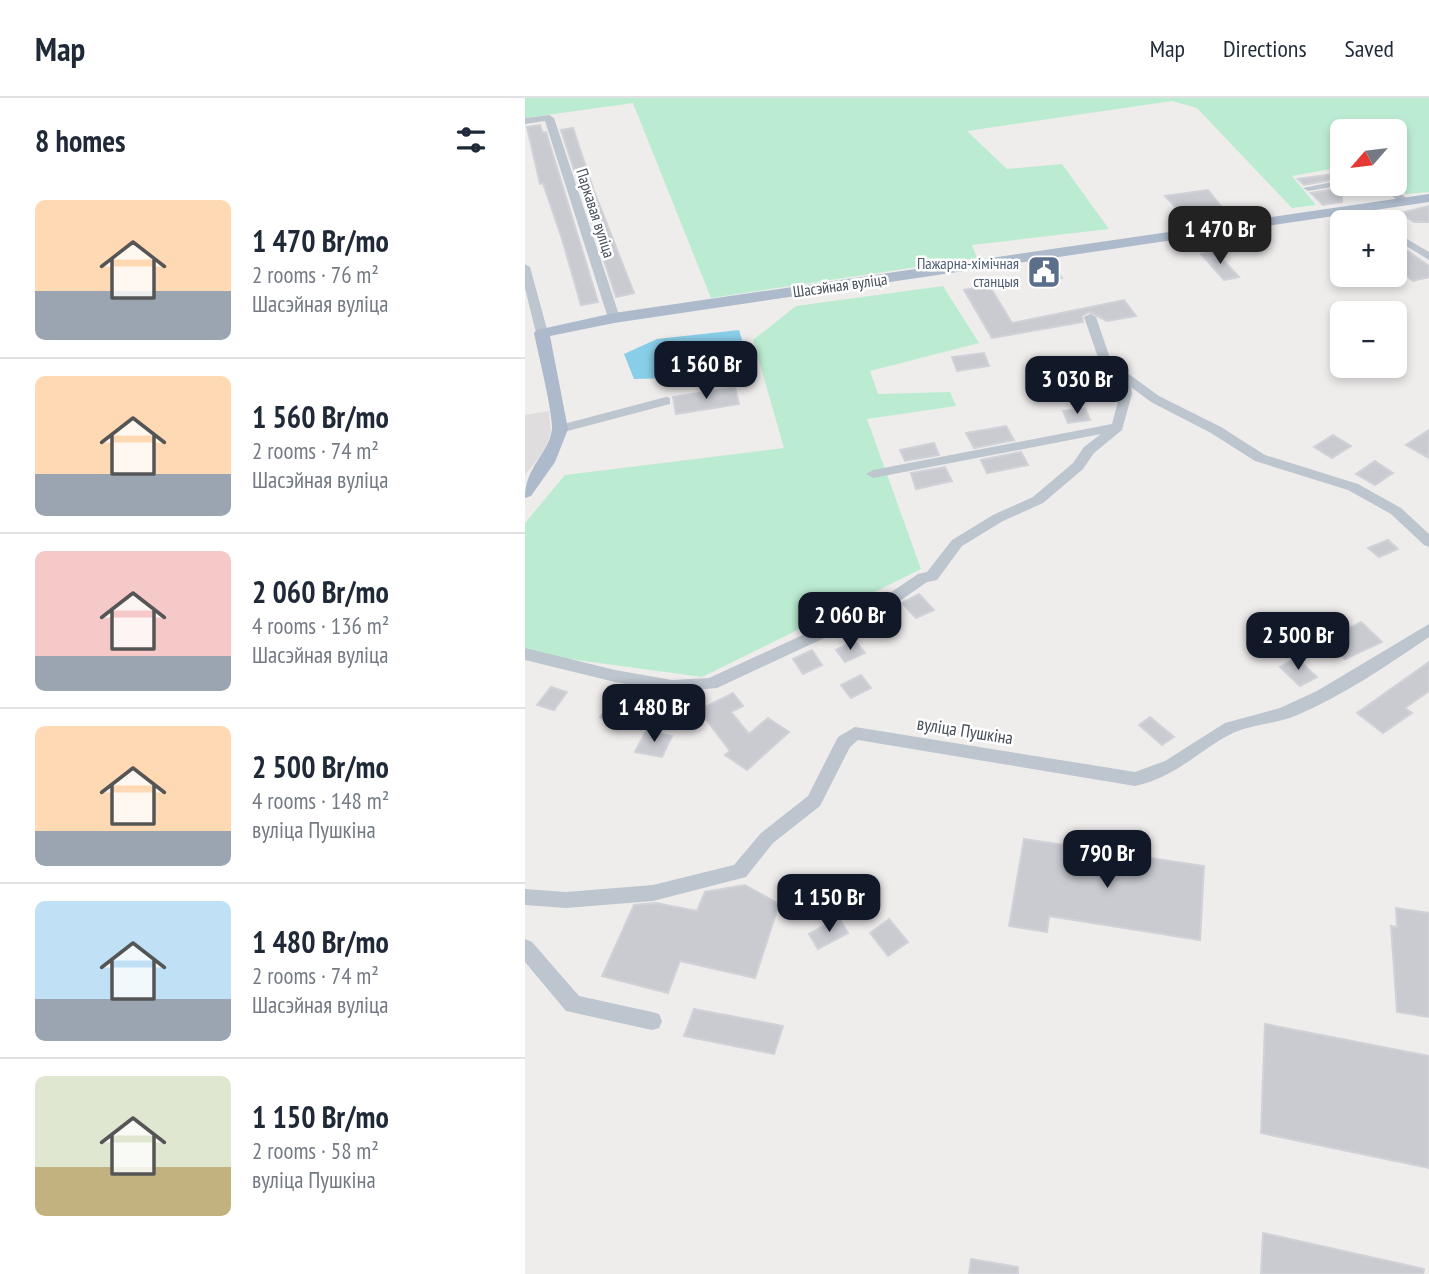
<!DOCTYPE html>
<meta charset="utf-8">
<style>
:root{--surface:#fff;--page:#f2f2f3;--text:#1f2937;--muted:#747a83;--line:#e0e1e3;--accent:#111827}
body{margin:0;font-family:"PT Sans Narrow",sans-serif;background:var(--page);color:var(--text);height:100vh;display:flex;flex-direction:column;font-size:26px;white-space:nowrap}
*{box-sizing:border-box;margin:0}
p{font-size:23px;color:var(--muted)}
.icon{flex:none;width:38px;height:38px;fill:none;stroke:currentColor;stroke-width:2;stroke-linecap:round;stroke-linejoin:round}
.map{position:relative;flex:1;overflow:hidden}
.panel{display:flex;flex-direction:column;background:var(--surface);width:525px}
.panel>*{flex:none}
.needle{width:46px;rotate:242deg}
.tools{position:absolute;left:805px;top:21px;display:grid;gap:14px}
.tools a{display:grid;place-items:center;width:77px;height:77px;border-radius:10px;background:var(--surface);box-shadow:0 4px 10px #0003;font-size:35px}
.price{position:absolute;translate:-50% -60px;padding:0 16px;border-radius:14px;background:var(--accent);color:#fff;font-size:23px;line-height:46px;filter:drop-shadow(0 2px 4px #0008)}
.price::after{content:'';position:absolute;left:50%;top:42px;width:21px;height:16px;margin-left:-10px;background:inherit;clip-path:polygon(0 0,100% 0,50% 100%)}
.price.active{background:#222;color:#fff}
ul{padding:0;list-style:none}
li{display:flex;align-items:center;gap:21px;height:175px;padding:0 35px}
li+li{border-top:2px solid var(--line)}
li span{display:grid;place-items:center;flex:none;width:196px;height:140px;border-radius:10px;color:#555}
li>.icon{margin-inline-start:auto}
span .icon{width:84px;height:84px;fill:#fffc;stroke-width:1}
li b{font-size:30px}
h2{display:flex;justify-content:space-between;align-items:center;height:84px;padding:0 35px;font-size:30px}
header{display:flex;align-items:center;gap:42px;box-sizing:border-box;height:98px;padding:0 35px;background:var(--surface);border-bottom:2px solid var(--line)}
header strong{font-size:33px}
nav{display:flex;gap:38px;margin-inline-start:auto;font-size:24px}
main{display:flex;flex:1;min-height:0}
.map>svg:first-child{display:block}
.education{fill:#e0ddde}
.green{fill:#bbecd1}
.water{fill:#89cee8}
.building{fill:#c9cbd1;stroke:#d0d2d8;stroke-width:2}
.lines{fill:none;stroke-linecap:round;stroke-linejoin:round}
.minor{fill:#bdc5ce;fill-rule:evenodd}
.major{fill:#acbacb;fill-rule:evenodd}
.labels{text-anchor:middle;stroke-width:5;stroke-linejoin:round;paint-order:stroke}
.far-street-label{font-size:16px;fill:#454e59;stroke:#fff}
.far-service-label{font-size:16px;fill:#4e5e75;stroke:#fff;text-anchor:end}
.street-label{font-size:18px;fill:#454e59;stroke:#fff}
</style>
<header>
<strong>Map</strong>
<nav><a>Map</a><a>Directions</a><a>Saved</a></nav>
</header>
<main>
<section class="panel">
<h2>8 homes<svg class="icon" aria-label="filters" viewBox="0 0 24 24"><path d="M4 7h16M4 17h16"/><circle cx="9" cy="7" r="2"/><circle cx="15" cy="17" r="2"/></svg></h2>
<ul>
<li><span style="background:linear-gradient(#ffd9b3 65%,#9aa5b1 0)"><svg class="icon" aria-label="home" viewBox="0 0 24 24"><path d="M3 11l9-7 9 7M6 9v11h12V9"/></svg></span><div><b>1 470 Br/mo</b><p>2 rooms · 76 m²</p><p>Шасэйная вуліца</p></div></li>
<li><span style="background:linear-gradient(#ffd9b3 70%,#9aa5b1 0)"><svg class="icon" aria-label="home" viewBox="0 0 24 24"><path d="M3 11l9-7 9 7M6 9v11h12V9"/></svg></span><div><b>1 560 Br/mo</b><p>2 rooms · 74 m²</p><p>Шасэйная вуліца</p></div></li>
<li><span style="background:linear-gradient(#f6c9c9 75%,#9aa5b1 0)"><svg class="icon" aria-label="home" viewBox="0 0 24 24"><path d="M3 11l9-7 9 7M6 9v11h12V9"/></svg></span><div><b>2 060 Br/mo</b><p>4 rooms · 136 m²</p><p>Шасэйная вуліца</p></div></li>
<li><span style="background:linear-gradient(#ffd9b3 75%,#9aa5b1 0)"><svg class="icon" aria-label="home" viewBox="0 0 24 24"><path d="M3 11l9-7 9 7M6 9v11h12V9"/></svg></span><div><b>2 500 Br/mo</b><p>4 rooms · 148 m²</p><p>вуліца Пушкіна</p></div></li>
<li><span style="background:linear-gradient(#bfe0f5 70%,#9aa5b1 0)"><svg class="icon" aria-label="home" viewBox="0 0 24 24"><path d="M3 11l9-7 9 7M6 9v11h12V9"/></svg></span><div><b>1 480 Br/mo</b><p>2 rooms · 74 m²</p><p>Шасэйная вуліца</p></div></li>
<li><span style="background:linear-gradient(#dfe7d0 65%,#c2b280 0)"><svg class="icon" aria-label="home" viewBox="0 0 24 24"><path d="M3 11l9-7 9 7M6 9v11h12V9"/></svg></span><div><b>1 150 Br/mo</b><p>2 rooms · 58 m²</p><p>вуліца Пушкіна</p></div></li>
</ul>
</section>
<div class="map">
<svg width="904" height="1176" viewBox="0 0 904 1176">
<rect width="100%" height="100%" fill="#efecec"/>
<path class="education" d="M24 313 26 334 20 353 0 377V317Z"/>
<path class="green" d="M0 0H904V94L881 96 867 86H870V33H817V69L767 78 791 107 767 110 672 10 647 3 442 33 482 71 537 66 584 131 447 147 452 160 186 200 108 5 0 20Z
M418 188 454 245 345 273 353 296 425 294 431 308 342 321 396 471 177 579 0 555V425L40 377 259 350 228 242 271 208Z"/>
<path class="water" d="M214 232 224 265 149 280 109 281 99 256 132 241Z"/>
<path class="building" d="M15 27 18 35 21 34 73 204 56 207 37 141 18 85 15 86 2 29Z
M48 30 69 93 109 195 91 199 36 32Z
M817 75V80L779 87 773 81Z
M817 90V104L798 107 786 95Z
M683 92 707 122 693 124 686 117 660 120 640 98Z
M904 108V124H889L876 115Z
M870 144 904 168V179L888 183 870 169Z
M690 153 714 179 699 182 676 156Z
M519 164 522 169 529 167 537 180 511 184 504 171H508L505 166Z
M464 187 487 225 599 202 611 218 582 223 564 214 557 218 558 224 467 240 439 192Z
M459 255 464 268 432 273 427 259Z
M210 289 214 306 151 316 148 299Z
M560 310 565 322 543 325 538 313Z
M481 328 489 342 449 350 441 335Z
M904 332V360L881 347Z
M808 337 826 348 807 360 789 349Z
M409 345 414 357 380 363 375 352Z
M496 354 503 367 462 375 456 362Z
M850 363 868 375 850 387 831 376Z
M420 369 427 383 391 391 386 375Z
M863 442 873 451 854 459 843 450Z
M394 496 409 512 391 520 377 505Z
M836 524 857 544 820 561 800 543Z
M330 543 340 555 320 564 311 552Z
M287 552 297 567 278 576 268 561Z
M771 560 792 579 775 588 755 569Z
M904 564V593L880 610 887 615 858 635 832 615Z
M336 577 346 590 326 600 316 587Z
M26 589 42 594 29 612 12 607Z
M208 595 218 608 206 614 224 636 243 620 264 634 222 672 200 657 205 653 174 612Z
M89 601 105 607 90 625 75 619Z
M625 619 649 639 637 647 614 627Z
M121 633 147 638 137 659 110 654Z
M499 741 679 768 675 842 524 818 522 834 484 828Z
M220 787 254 806 230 880 155 863 143 895 77 878 109 807 131 805 172 813 180 794Z
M871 810 904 815V919L872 914 866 828 872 829Z
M314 820 323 835 293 851 284 836Z
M364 821 383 844 363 858 345 835Z
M169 911 258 928 249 956 159 938Z
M740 926 904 958V1070L736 1035Z
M738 1135 899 1171 898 1176H736Z
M446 1161 493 1169V1176H444Z"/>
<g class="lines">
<path class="minor" d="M24 17 29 20 95 220 93 222 83 220 20 23 0 26V20Z
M817 82 820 87 783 93 778 90Z
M852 86H863L885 103 876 105Z
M830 108 834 109 855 124H843L826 113 825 111Z
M870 134 904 154V162L870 141Z
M0 166 5 169 23 235 21 237H13L11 235 0 190Z
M565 216 571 219 586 263 634 298 696 329 740 357 833 386 876 410 904 436V449L899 447 866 416 823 392 730 363 686 335 626 304 606 289 607 296 597 332 569 355 558 371 518 405 478 423 437 448 412 482 402 484 366 509 192 590 147 594 90 584 0 562V550L90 572 147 582 184 580 356 501 393 476 402 474 427 442 468 417 508 399 548 365 559 349 576 336 348 380 341 376 348 372 587 326 595 296 593 280 575 265 559 219Z
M141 299 145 300V306L35 335 29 331 31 328Z
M904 526V539C861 568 818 598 770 618 750 626 728 626 708 635 672 653 652 679 610 688L333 642 325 649 295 708 248 745 221 779 128 803 41 810 0 807V791L41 794 128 787 209 767 236 735 283 698 313 639 330 629 610 674 640 663 700 625 755 610 792 593Z
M0 841 7 844 54 898 127 914 134 916 137 923 134 930 127 932 41 913 0 864Z"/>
<path class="major" d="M904 96V104L89 225 25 238 43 331 30 364 6 398 0 400C0 368 24 357 27 331 28 315 13 255 9 235L12 232 89 215Z"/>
</g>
<defs>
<symbol id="civic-square" viewBox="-11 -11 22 22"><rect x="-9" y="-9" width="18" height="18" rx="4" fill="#5c6f8a" stroke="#fff"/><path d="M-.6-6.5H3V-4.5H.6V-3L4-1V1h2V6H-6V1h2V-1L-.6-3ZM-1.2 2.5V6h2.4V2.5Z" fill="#fff"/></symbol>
</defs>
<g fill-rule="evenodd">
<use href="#civic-square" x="500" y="155" width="38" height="38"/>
</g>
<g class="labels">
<g class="far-street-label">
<text transform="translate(71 115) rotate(72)" y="6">Паркавая вуліца</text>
<text transform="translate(315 187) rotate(-8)" y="6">Шасэйная вуліца</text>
</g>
<g class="far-service-label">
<text x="494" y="171">Пажарна-хімічная<tspan x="494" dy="18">станцыя</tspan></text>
</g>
<g class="street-label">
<text transform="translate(440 633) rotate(9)" y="6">вуліца Пушкіна</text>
</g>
</g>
</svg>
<div class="tools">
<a><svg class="needle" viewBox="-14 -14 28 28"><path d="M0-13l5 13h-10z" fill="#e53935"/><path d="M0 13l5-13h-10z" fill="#747a83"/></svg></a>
<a>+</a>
<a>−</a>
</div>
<b class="price active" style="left:695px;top:168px">1 470 Br</b>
<b class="price" style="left:181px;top:303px">1 560 Br</b>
<b class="price" style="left:552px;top:318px">3 030 Br</b>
<b class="price" style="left:325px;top:554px">2 060 Br</b>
<b class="price" style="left:773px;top:574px">2 500 Br</b>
<b class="price" style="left:129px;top:646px">1 480 Br</b>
<b class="price" style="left:582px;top:792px">790 Br</b>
<b class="price" style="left:304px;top:836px">1 150 Br</b>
</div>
</main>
